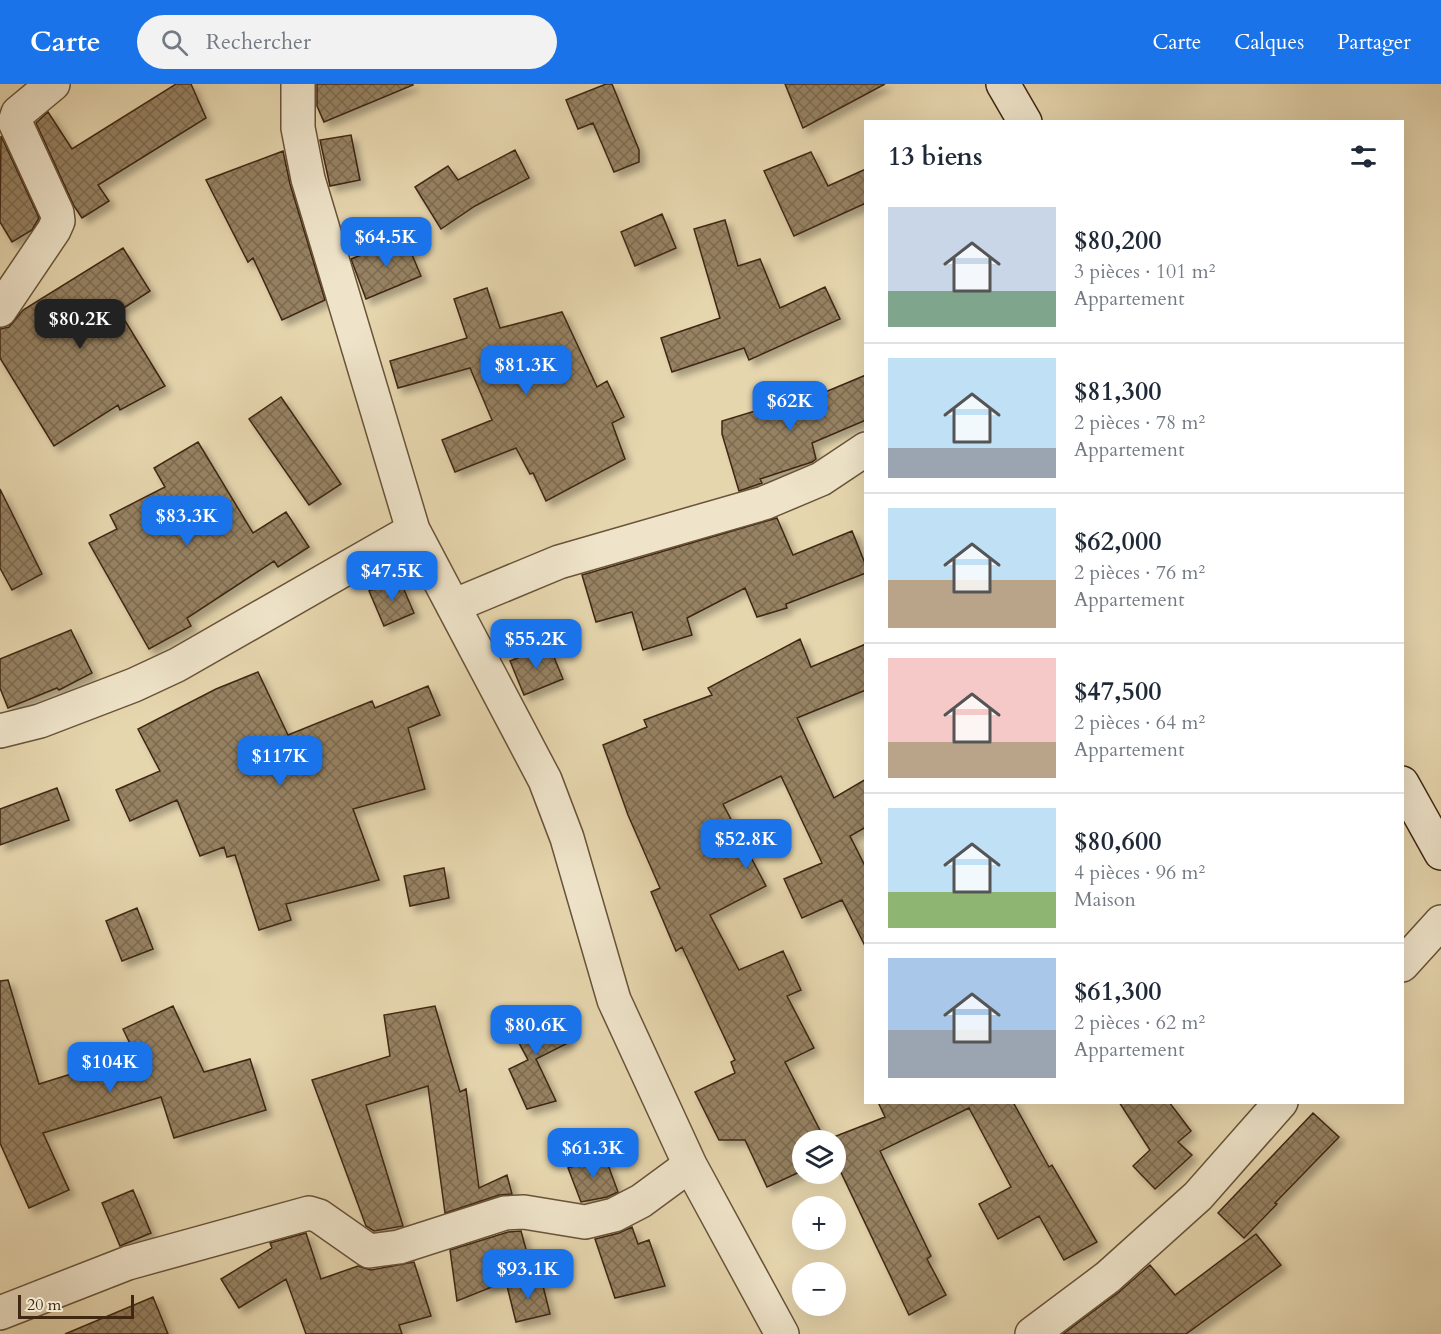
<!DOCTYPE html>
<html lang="fr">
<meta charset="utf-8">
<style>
:root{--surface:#fff;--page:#f2f2f3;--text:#1f2937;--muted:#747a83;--line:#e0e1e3;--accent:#1a73e8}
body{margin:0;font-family:Cardo,serif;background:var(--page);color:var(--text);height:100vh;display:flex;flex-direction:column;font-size:22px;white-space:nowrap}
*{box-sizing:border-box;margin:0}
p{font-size:20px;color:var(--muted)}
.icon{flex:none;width:33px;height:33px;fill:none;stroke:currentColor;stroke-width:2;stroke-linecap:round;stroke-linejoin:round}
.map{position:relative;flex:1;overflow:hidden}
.drawer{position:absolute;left:864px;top:36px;width:540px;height:984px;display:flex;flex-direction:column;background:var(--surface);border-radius:0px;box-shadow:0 6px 24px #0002}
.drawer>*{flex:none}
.tools{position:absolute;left:792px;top:1046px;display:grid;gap:12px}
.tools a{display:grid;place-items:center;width:54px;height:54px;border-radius:50%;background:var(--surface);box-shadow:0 6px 24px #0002;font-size:30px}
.scale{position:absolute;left:18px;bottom:15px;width:116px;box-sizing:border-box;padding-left:6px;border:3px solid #3f2712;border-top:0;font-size:16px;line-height:21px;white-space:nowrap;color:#3f2712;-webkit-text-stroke:4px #efe4ca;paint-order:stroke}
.price{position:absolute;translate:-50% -51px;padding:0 14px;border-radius:12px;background:var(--accent);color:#fff;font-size:20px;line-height:39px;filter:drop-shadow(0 2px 3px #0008)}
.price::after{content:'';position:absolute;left:50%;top:36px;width:18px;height:14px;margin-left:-9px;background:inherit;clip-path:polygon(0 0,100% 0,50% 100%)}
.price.selected{background:#222;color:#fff}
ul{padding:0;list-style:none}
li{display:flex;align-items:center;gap:18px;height:150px;padding:0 24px}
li+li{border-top:2px solid var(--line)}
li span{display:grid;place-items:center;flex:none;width:168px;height:120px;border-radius:0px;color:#555}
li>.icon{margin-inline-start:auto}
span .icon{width:72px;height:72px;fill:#fffc;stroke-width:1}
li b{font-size:26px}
h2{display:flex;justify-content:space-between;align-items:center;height:72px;padding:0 24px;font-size:26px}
header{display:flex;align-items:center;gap:36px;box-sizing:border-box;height:84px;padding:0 30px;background:var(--accent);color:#fff}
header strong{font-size:28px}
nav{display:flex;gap:33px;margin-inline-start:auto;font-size:21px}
.search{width:420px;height:54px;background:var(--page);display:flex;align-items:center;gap:15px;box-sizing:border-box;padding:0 21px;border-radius:33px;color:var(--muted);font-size:22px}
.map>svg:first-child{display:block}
.building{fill:url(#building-cross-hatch);stroke:#3f2712;stroke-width:1.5;filter:url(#shadow)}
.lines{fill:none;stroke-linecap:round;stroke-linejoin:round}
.street-casing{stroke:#695339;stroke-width:36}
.secondary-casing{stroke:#3f2712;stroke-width:36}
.street{stroke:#efe4ca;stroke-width:33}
.secondary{stroke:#efe4ca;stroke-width:33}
</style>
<header>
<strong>Carte</strong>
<div class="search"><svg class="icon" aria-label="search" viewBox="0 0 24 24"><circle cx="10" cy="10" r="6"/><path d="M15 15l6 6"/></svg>Rechercher</div>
<nav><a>Carte</a><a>Calques</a><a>Partager</a></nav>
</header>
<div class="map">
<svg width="1441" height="1250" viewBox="0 0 1441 1250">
<defs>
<pattern id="building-cross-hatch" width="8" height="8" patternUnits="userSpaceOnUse" patternTransform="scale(1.5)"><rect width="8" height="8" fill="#968263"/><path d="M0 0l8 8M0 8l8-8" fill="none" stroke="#7c6a50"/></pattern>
<filter id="shadow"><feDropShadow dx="5.5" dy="5.5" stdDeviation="3" flood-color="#0004"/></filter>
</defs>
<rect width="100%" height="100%" fill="#e6d6ae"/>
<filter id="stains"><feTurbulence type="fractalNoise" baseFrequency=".00333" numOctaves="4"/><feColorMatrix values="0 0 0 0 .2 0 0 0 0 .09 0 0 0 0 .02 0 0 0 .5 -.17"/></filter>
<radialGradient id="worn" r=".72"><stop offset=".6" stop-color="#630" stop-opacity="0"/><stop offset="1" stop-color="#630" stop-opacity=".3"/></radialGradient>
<path class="building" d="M176 0H191L206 34 98 101 109 117 82 134 74 122 36 39 48 28 72 65Z
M317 0H413V1L324 38 317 22Z
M606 0H612L639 66V78L614 88 593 39 578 45 566 16Z
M785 0H885L803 44Z
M351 51 360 96 330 102 320 56Z
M1 52 39 134 32 146 12 158 0 138Z
M515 66 529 94 475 122 441 145 415 103 448 82 458 96Z
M283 67 290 100 325 216 282 236 253 174 248 178 206 96Z
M811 68 828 102 866 85V119L794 152 764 87Z
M662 130 676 164 635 182 621 148Z
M725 136 738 182 760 175 780 224 825 203 840 235 749 276 744 264 672 288 661 254 720 234 694 145Z
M405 154 421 192 366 215 351 175Z
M123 164 150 207 119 227 165 302 120 326 118 321 54 362 0 274V245L9 243 23 226Z
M487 204 500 244 562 228 597 303 607 297 624 333 612 339 625 375 546 417 533 389 530 390 516 364 455 388 442 356 492 336 470 284 398 304 390 277 467 254 454 215Z
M866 291V336L812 359 816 375 812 378 760 395 762 399 739 407 722 350V337L798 314 799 319Z
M281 313 341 400 309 421 249 335Z
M198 358 253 449 286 428 309 463 278 483 274 477 187 534 191 542 149 565 89 459 117 445 110 431 165 403 154 384Z
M0 405 42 490 12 506 0 484Z
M777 434 793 471 852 447 866 482V489L786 520 787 524 757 533 745 504 687 534 692 551 643 566 632 528 596 538 582 491Z
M399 494 414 529 384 542 369 507Z
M71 546 92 589 59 606 57 604 8 624 0 604V575Z
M800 555 811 583 866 560V606L797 634 834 714 866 695V743L850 752 866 784V864L842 816 802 834 784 795 822 779 781 692 723 720 766 802 710 831 739 886 783 867 801 906 787 912 814 964 785 978 825 1056H802V1087L767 1103 745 1056H719L695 1008 735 989 731 978 735 976 682 863 676 867 651 808 660 804 628 731 603 661 647 643 644 636 712 611 708 604Z
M549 561 563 595 524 611 510 577Z
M258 588 288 651 372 617 375 624 428 602 440 631 408 644 425 705 353 725 379 796 286 820 291 836 259 846 235 771 227 773 224 763 200 772 177 716 130 737 116 706 160 687 138 645 216 605Z
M57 704 69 736 0 761V725Z
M444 784 449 814 410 822 404 792Z
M137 824 153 865 122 877 106 837Z
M8 896 39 1000 135 970 123 945 173 922 204 988 250 975 266 1026 174 1054 161 1013 43 1049 69 1106 29 1124 0 1059V897Z
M435 922 460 1008 466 1005 479 1104 507 1091 512 1110 499 1111 445 1129 428 1002 366 1021 403 1142 374 1147 366 1142 312 996 390 972 384 931Z
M548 922 568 959 536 975 556 1017 527 1025 509 985 528 976 510 942Z
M878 1018H1013L1049 1083 1052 1081 1097 1158 1064 1176 1039 1132 998 1155 979 1120 1011 1103 969 1024 880 1067 931 1172 927 1175 946 1211 909 1231 836 1078V1056H826L885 1033Z
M1119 1018H1169L1191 1047 1178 1058 1192 1071 1155 1105 1133 1082 1150 1066Z
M1313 1029 1339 1053 1275 1119 1277 1120 1244 1154 1218 1129Z
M604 1070 618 1108 607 1113 581 1118 568 1084Z
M133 1106 151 1149 120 1162 102 1119Z
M632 1143 638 1160 649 1156 665 1202 615 1214 595 1155 619 1149Z
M521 1147 532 1187 457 1217 450 1166 508 1148Z
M306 1149 321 1195 358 1182 371 1186 414 1178 431 1232 399 1241 402 1250H306L286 1195 239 1224 221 1195 272 1164 270 1159Z
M1256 1150 1281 1181 1186 1250H1063L1119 1208 1150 1181 1175 1211Z
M541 1194 550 1230 516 1238 507 1202Z
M153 1213 168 1250H65Z"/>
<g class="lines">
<defs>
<path id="street" d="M298 0V44L308 95 413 446 545 696 567 754 614 916 690 1081 782 1250
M0 226 54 146 58 137 57 129 15 38 18 29 53 0
M453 522 559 478 764 419 821 395 866 365
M0 647 40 637 134 601 177 581 413 446
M1402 881 1441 838
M0 1229 128 1179 309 1129 319 1132 369 1167 399 1163 505 1129 524 1128 585 1138 614 1131 641 1117 690 1081
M1032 1250 1108 1193 1198 1112 1281 1018"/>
<path id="secondary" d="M1003 0 1025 38
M1402 699 1441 769"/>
</defs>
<use href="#street" class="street-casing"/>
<use href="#secondary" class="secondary-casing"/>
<use href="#street" class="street"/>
<use href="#secondary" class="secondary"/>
</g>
<rect width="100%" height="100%" filter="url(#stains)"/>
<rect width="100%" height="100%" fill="url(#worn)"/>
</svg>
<div class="tools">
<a><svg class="icon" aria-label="layers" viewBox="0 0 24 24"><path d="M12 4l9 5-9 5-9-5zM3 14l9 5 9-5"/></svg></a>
<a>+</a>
<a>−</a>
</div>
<div class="scale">20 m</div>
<b class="price" style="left:386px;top:184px">$64.5K</b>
<b class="price selected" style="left:80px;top:266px">$80.2K</b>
<b class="price" style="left:526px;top:312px">$81.3K</b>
<b class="price" style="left:790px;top:348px">$62K</b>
<b class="price" style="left:187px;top:463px">$83.3K</b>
<b class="price" style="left:392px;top:518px">$47.5K</b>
<b class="price" style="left:536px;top:586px">$55.2K</b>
<b class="price" style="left:280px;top:703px">$117K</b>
<b class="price" style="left:746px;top:786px">$52.8K</b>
<b class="price" style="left:536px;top:972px">$80.6K</b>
<b class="price" style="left:110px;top:1009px">$104K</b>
<b class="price" style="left:593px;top:1095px">$61.3K</b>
<b class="price" style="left:528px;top:1216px">$93.1K</b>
<section class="drawer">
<h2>13 biens<svg class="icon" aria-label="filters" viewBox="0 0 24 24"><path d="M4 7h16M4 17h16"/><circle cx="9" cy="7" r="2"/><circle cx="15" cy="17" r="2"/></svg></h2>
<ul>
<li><span style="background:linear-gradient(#c9d6e8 70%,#7fa58c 0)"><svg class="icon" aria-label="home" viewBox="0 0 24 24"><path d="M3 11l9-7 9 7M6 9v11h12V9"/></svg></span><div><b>$80,200</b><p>3 pièces · 101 m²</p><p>Appartement</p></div></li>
<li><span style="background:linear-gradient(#bfe0f5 75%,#9aa5b1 0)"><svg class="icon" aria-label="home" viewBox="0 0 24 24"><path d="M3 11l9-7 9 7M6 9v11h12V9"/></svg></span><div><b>$81,300</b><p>2 pièces · 78 m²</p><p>Appartement</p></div></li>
<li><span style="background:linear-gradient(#bfe0f5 60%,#b9a48a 0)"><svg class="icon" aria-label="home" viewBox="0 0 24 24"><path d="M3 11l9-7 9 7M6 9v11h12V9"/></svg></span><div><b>$62,000</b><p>2 pièces · 76 m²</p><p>Appartement</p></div></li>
<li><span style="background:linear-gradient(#f6c9c9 70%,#b9a48a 0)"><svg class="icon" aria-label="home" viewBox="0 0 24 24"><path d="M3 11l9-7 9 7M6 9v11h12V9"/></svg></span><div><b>$47,500</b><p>2 pièces · 64 m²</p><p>Appartement</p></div></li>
<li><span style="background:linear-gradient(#bfe0f5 70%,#8fb573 0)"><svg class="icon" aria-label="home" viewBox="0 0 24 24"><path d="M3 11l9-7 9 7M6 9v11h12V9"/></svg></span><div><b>$80,600</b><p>4 pièces · 96 m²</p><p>Maison</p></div></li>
<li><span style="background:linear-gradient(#a9c7e8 60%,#9aa5b1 0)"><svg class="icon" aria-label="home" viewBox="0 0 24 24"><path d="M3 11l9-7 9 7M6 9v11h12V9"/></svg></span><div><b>$61,300</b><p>2 pièces · 62 m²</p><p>Appartement</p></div></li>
</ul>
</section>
</div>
